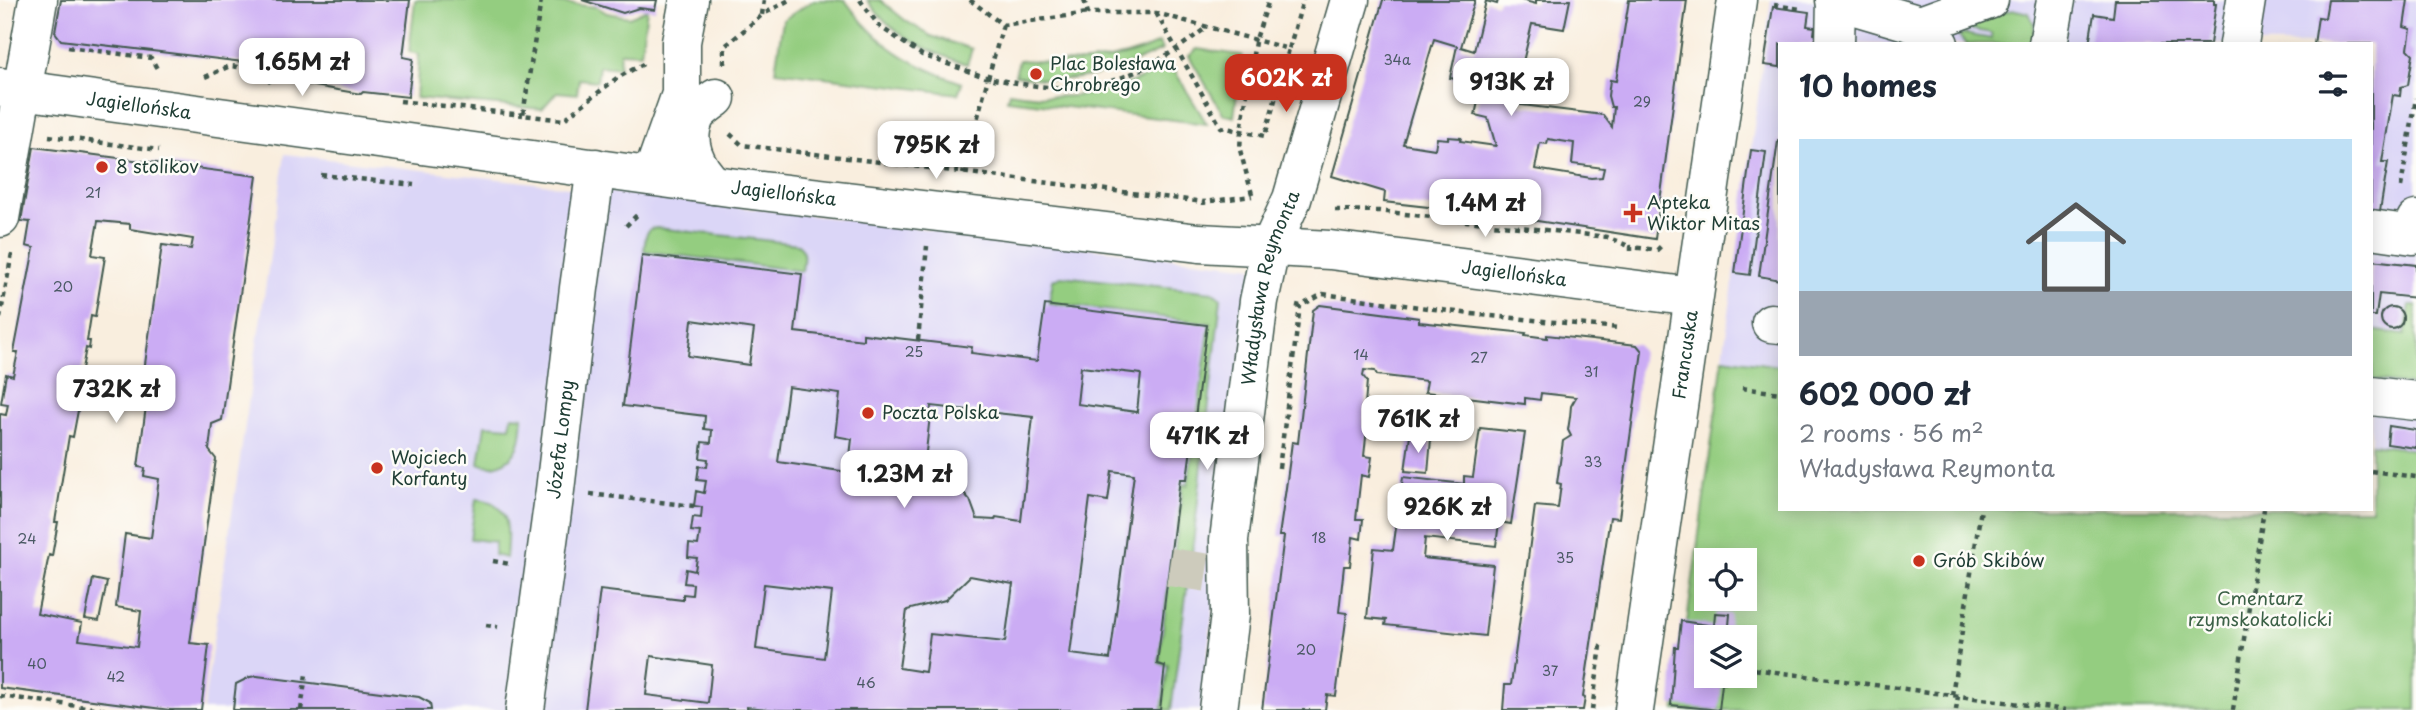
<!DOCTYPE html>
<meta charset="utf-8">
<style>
:root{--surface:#fff;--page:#f6f6f7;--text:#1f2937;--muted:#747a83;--line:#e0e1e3;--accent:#c8321e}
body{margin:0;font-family:"Playpen Sans",sans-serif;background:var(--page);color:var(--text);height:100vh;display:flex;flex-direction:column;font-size:26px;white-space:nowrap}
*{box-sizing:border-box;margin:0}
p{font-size:23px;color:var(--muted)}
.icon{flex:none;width:38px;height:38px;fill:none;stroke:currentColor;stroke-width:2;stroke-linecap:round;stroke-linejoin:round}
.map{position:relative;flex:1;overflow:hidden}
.sheet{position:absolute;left:1778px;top:42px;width:595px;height:469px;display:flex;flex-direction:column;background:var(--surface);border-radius:0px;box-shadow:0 4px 18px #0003}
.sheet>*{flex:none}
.fabs{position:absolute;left:1694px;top:548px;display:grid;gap:14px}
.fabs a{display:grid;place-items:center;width:63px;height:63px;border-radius:0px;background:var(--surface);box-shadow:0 4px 18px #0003;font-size:35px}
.price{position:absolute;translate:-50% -60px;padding:0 16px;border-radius:14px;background:#fff;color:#222;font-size:23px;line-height:46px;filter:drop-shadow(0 2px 4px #0008)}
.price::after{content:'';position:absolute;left:50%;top:42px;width:21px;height:16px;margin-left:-10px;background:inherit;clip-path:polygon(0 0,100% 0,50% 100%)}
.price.current{background:var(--accent);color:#fff}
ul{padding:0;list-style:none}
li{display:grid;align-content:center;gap:14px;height:371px;padding:0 21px}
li+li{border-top:2px solid var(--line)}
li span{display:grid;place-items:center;height:217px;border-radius:0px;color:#555}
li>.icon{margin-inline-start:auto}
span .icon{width:126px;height:126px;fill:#fffc;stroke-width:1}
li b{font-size:30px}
h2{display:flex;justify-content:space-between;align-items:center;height:84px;padding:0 21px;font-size:30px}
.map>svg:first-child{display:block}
.built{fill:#dbd6f7}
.green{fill:#94cd80;stroke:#5a855a;stroke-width:2;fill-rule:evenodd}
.building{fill:#cbacf4;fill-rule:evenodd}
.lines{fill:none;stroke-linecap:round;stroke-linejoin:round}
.minor-tunnel{stroke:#cdcbbc;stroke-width:38;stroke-dasharray:38 19;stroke-linecap:butt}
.minor-casing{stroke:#40584e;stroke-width:41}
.path{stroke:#40584e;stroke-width:4.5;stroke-dasharray:5 5;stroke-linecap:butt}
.minor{stroke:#fff;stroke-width:38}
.poi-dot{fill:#c8321e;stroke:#fdfcf7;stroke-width:2.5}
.labels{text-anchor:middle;stroke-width:5;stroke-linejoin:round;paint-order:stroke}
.number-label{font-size:14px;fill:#4a5964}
.poi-label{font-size:18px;fill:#1f3d34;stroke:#fdfcf7;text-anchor:start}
.street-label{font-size:18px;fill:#1f3d34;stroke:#fdfcf7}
.park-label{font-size:18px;fill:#3c6147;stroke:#fdfcf7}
</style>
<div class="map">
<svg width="2416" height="710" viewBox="0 0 2416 710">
<rect width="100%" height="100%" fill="#fdfcf7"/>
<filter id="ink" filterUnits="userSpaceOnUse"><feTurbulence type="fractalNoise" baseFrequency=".0143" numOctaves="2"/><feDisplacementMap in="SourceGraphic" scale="14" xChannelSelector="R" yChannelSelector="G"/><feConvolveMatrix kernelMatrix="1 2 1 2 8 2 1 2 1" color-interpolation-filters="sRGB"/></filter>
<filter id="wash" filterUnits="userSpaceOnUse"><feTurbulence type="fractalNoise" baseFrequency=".00686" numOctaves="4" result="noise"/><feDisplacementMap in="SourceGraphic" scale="28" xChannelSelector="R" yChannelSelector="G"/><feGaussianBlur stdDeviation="1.57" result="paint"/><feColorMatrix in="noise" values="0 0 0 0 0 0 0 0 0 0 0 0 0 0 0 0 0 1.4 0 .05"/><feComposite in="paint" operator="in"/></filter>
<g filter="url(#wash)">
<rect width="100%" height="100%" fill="#f9eede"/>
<path class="built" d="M1771 0H2416V450L2371 444V44H1780V366L1723 358Z
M285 154 1253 267 1201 710H203Z"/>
<path class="green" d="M415 0H532L597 7 607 13 629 17 647 9 641 53 620 52 619 68 599 66 597 81 579 79 577 94 557 92 542 109 416 98 419 54 409 52Z
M814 0H845C878 46 909 64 962 83L958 94 775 71 783 20Z
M867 0H880L906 21 931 36 972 49 967 64C928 52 891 35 867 0Z
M2016 10 2029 13 2034 24 2033 44H1966L1958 36 1965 34 1992 39 1991 33 1969 29 1961 24 1999 12Z
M1159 43 1162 50C1112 74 1071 87 1015 75L1019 60C1070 64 1111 66 1159 43Z
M1197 49 1242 55 1234 117 1223 114 1189 56Z
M1171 65 1207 124 1007 100 1009 92C1074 103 1112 94 1171 65Z
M657 228 798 244C806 252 803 261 802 271L644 251 646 235 650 229Z
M1061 276 1213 292 1221 298 1192 553 1174 556 1183 484 1188 485 1210 323 1049 303 1053 280Z
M2410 305H2416V386L2373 380 2371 330 2405 335Z
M1723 358 1780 366V509H2371V444L2416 450V710H1675ZM1706 560H1745V598H1706ZM1706 637H1745V676H1706Z
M512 416 523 417C522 425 522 434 520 441 516 459 495 472 479 463L485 425 510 427Z
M476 499C512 501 508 530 506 558L494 555 495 542 470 539Z
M1169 578 1184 582 1187 588 1171 710H1162L1168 665 1159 663Z"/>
<g id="blocks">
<path class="building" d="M61 0H410L403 57 413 59 408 97 363 92 361 94 291 82 294 68 61 40 55 32Z
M582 0H657L655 10 639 8 623 13Z
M1383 0H1475L1461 47 1474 51 1486 1 1497 4 1498 0H1521L1536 4V0H1570L1564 29 1532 24 1513 104 1603 115 1612 127 1614 107H1611L1608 96 1610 80 1616 81 1629 0H1687L1655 239 1491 214 1384 202 1385 192 1332 176ZM1434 39 1457 46 1450 78 1482 84 1475 115 1488 118 1496 146 1460 141 1461 138 1448 137V139L1437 138 1435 149 1403 144ZM1548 139 1574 143 1572 164 1604 168 1602 177 1591 178 1535 169 1540 143 1547 144Z
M2115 0H2214V4H2216L2210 44H2089L2094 14 2113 17Z
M2328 0H2408L2404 27 2411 29 2408 49 2413 54 2408 85 2401 87 2400 96 2393 95 2382 162H2388L2380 211 2371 210V44H2314L2318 17 2325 18Z
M1773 7 1809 12 1807 26 1815 27 1814 34 1825 36 1824 44H1780V67L1764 65Z
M1778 141H1780V280L1759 276Z
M34 147 257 176 222 420 212 424 209 450 216 459 190 643 209 645 201 710H170L0 688V414L6 415 8 404 1 403 6 374 13 376 18 352H14L34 248 26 246 30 222 21 221ZM98 221 130 224V229L193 239 191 249 162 245 143 378 158 381 156 392 148 391 138 467 145 468 144 476 159 479 151 538 125 534 116 607 141 611 137 647 79 640 82 623 37 614 49 555 52 556 58 522H55L69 436 73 437 80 400H76L86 348 89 349 90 341H87L91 316 95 317 105 257 92 255Z
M1751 150 1766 152 1750 275 1735 273Z
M642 255 802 274 795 332 863 340V334L972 347 971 353 1037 361 1045 305 1207 325 1187 479H1180L1169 567 1157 664 1165 666 1160 710H779L747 707V710H585L600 590 683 600V594L692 595 693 584 684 583 686 569 695 571 697 558 688 557 689 544 698 545 700 532 691 531 693 517 701 518 702 507 694 506 696 491 704 493 706 481 697 480 699 466 707 467 708 459 700 458 702 442 711 443 712 430 704 429 705 416 623 406ZM692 320 754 329 749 365 688 356ZM1081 367 1141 374 1137 412 1077 404ZM788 387 840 394 835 436 852 439 848 472 778 462ZM931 406 1033 417 1021 521 996 517 995 520 977 519 970 500 957 485 941 475 924 470ZM1112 471 1134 474 1110 659 1070 654 1090 498 1108 501ZM970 576 1013 584 1005 642 930 634 925 672 899 668 907 610 945 600ZM764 584 832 592 824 658 756 649ZM651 656 712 665 708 703 646 695Z
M2371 260 2416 265V298L2379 294 2376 316H2371Z
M1320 305 1419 318V322L1526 333 1525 335 1547 338V335L1637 345 1642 351 1619 518 1610 517 1583 697 1585 698 1583 710H1503L1505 685H1511L1535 506 1558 508 1561 484 1557 483 1563 441 1571 436 1568 430 1570 417 1571 406 1576 397 1541 393 1540 400 1525 398V404L1425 392 1427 381 1377 375 1375 371 1364 370 1363 376 1367 381 1363 427 1367 428 1364 456 1372 457 1369 477 1361 475 1356 519H1363L1361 539 1353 537 1350 566H1344L1339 612 1347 613 1336 696 1327 695 1325 710H1262L1284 536H1279L1286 488 1292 442 1298 443 1313 310Z
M2381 318a11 11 0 1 1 22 0a11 11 0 1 1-22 0Z
M2389 426 2416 430V448L2387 444Z
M1480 428 1525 433 1511 524 1499 522 1496 546 1425 538 1423 558 1493 565 1485 636 1385 625 1386 620 1367 618 1374 548 1393 550 1403 477 1464 484V476L1473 477Z
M1410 435 1431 439 1428 473 1405 471Z
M93 579 107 582 99 621 85 619Z
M1715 613 1730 614 1728 637H1706V676H1726L1725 684H1722L1719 710 1671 705 1675 647H1678L1681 621 1714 626Z
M257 676 419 697 430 703 431 710H233L236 684 250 677Z"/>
</g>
</g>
<g filter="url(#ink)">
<use href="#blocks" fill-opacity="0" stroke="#40584e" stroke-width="2"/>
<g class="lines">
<path class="minor-tunnel" d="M1169 567 1229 576"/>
<defs>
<g id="minor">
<path d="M1835 0 1920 25 1939 44"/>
<path d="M1920 25 1989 0"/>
<path d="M1835 44 1836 0"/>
<path d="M2048 44 2056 0"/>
<path d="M2239 44 2246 0"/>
<path id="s1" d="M0 87 736 188 1199 243 1330 250 1693 297"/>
<path d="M652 176 681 94V42L689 0"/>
<path d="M714 185C696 168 683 142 695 117 699 110 709 103 716 98"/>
<path d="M0 218 38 0"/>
<path d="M2371 229 2413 235 2416 220"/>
<path d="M1771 323 1780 324"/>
<path d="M2371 396 2416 401"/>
<path id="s2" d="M525 710 555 490 579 288 596 168"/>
<path id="s3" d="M1218 710 1230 615 1229 540 1259 301 1271 245 1292 199 1350 0"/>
<path id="s4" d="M1634 710 1737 0"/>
</g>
</defs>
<use href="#minor" class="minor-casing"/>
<path class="path" d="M541 0 523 115 563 120 617 78 643 64
M764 0 762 15 789 0
M860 0 879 26 922 55 988 78 963 174
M970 0 1003 25 1088 13
M1084 0 1088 13H1156L1289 49 1303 0
M1774 5 1800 9
M1156 13 1221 127 1265 136 1289 49
M1003 25 988 78C1017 83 1049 90 1080 87 1127 83 1171 55 1207 27
M68 47 151 58 159 72
M724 64V47L762 15
M205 77 230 66 262 70 273 86
M400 101 523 115
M730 134 742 145 1204 202
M49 136 159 150
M321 175 414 185
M2401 187 2416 98
M1252 194 1240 150 1241 131 1255 42 1269 0
M1204 205V202L1252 196
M1335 210 1379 211 1607 237 1631 247
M626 226 640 212
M1631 251V247L1657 250 1662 245
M1296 305 1300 306 1323 294 1471 314 1618 328
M0 318 12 253
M918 340 927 246
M1742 388 1780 393
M1279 468 1300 306
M2371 471 2416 477
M590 494 694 506
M493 561 510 564
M486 625 498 627
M1745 668 2066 710
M1952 695 1981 509
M0 696 109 710
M301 710 306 674
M1592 710 1601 646 1604 642
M1956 710 1958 696
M2233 710 2264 509"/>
<use href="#minor" class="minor"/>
</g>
</g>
<g class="poi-dot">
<circle cx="1036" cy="74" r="7"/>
<circle cx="102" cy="167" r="7"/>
<path d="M1629.5 202.5h7v7h7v7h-7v7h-7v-7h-7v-7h7z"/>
<circle cx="868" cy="413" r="7"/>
<circle cx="377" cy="468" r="7"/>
<circle cx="1919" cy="561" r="7"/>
</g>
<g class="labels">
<g class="number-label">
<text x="1397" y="65">34a</text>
<text x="1642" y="107">29</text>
<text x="93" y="198">21</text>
<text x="63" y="292">20</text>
<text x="914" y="357">25</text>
<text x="1361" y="360">14</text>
<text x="1479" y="363">27</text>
<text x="1591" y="377">31</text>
<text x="1593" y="467">33</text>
<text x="1319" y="543">18</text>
<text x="27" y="544">24</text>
<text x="1565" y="563">35</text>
<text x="1306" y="655">20</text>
<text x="37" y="669">40</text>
<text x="1550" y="676">37</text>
<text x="116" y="682">42</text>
<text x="866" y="688">46</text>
</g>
<g class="poi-label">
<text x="1050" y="70">Plac Bolesława<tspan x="1050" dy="21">Chrobrego</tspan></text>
<text x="116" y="173">8 stolikov</text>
<text x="1647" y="209">Apteka<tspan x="1647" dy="21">Wiktor Mitas</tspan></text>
<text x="882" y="419">Poczta Polska</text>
<text x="391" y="464">Wojciech<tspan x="391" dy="21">Korfanty</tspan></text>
<text x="1933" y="567">Grób Skibów</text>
</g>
<g class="street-label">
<text dy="6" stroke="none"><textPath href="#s1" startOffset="140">Jagiellońska</textPath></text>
<text dy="6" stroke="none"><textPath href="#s1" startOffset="791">Jagiellońska</textPath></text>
<text dy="6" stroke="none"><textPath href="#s1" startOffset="1526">Jagiellońska</textPath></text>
<text dy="6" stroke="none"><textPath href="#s3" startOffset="427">Władysława Reymonta</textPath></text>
<text dy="6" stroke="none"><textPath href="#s4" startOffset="359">Francuska</textPath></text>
<text dy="6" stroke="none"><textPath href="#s2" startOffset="273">Józefa Lompy</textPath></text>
</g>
<g class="park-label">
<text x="2260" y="605">Cmentarz<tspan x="2260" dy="21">rzymskokatolicki</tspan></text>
</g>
</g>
</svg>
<div class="fabs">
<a><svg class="icon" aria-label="locate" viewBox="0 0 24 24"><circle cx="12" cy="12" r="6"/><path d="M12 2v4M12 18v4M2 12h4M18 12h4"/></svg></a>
<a><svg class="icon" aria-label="layers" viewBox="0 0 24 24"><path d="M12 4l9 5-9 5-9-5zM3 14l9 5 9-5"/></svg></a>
</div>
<b class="price" style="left:302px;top:98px">1.65M zł</b>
<b class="price current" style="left:1286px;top:114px">602K zł</b>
<b class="price" style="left:1511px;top:118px">913K zł</b>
<b class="price" style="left:936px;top:181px">795K zł</b>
<b class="price" style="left:1485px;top:239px">1.4M zł</b>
<b class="price" style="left:116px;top:425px">732K zł</b>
<b class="price" style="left:1418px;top:455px">761K zł</b>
<b class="price" style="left:1207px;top:472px">471K zł</b>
<b class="price" style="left:904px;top:510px">1.23M zł</b>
<b class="price" style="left:1447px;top:543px">926K zł</b>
<section class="sheet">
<h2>10 homes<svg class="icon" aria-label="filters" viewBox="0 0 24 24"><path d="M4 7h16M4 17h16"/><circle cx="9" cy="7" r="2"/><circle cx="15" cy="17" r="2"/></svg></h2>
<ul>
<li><span style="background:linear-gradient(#bfe0f5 70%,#9aa5b1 0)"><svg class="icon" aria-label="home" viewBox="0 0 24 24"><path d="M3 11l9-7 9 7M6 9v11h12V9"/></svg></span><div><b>602 000 zł</b><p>2 rooms · 56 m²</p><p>Władysława Reymonta</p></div></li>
</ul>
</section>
</div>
